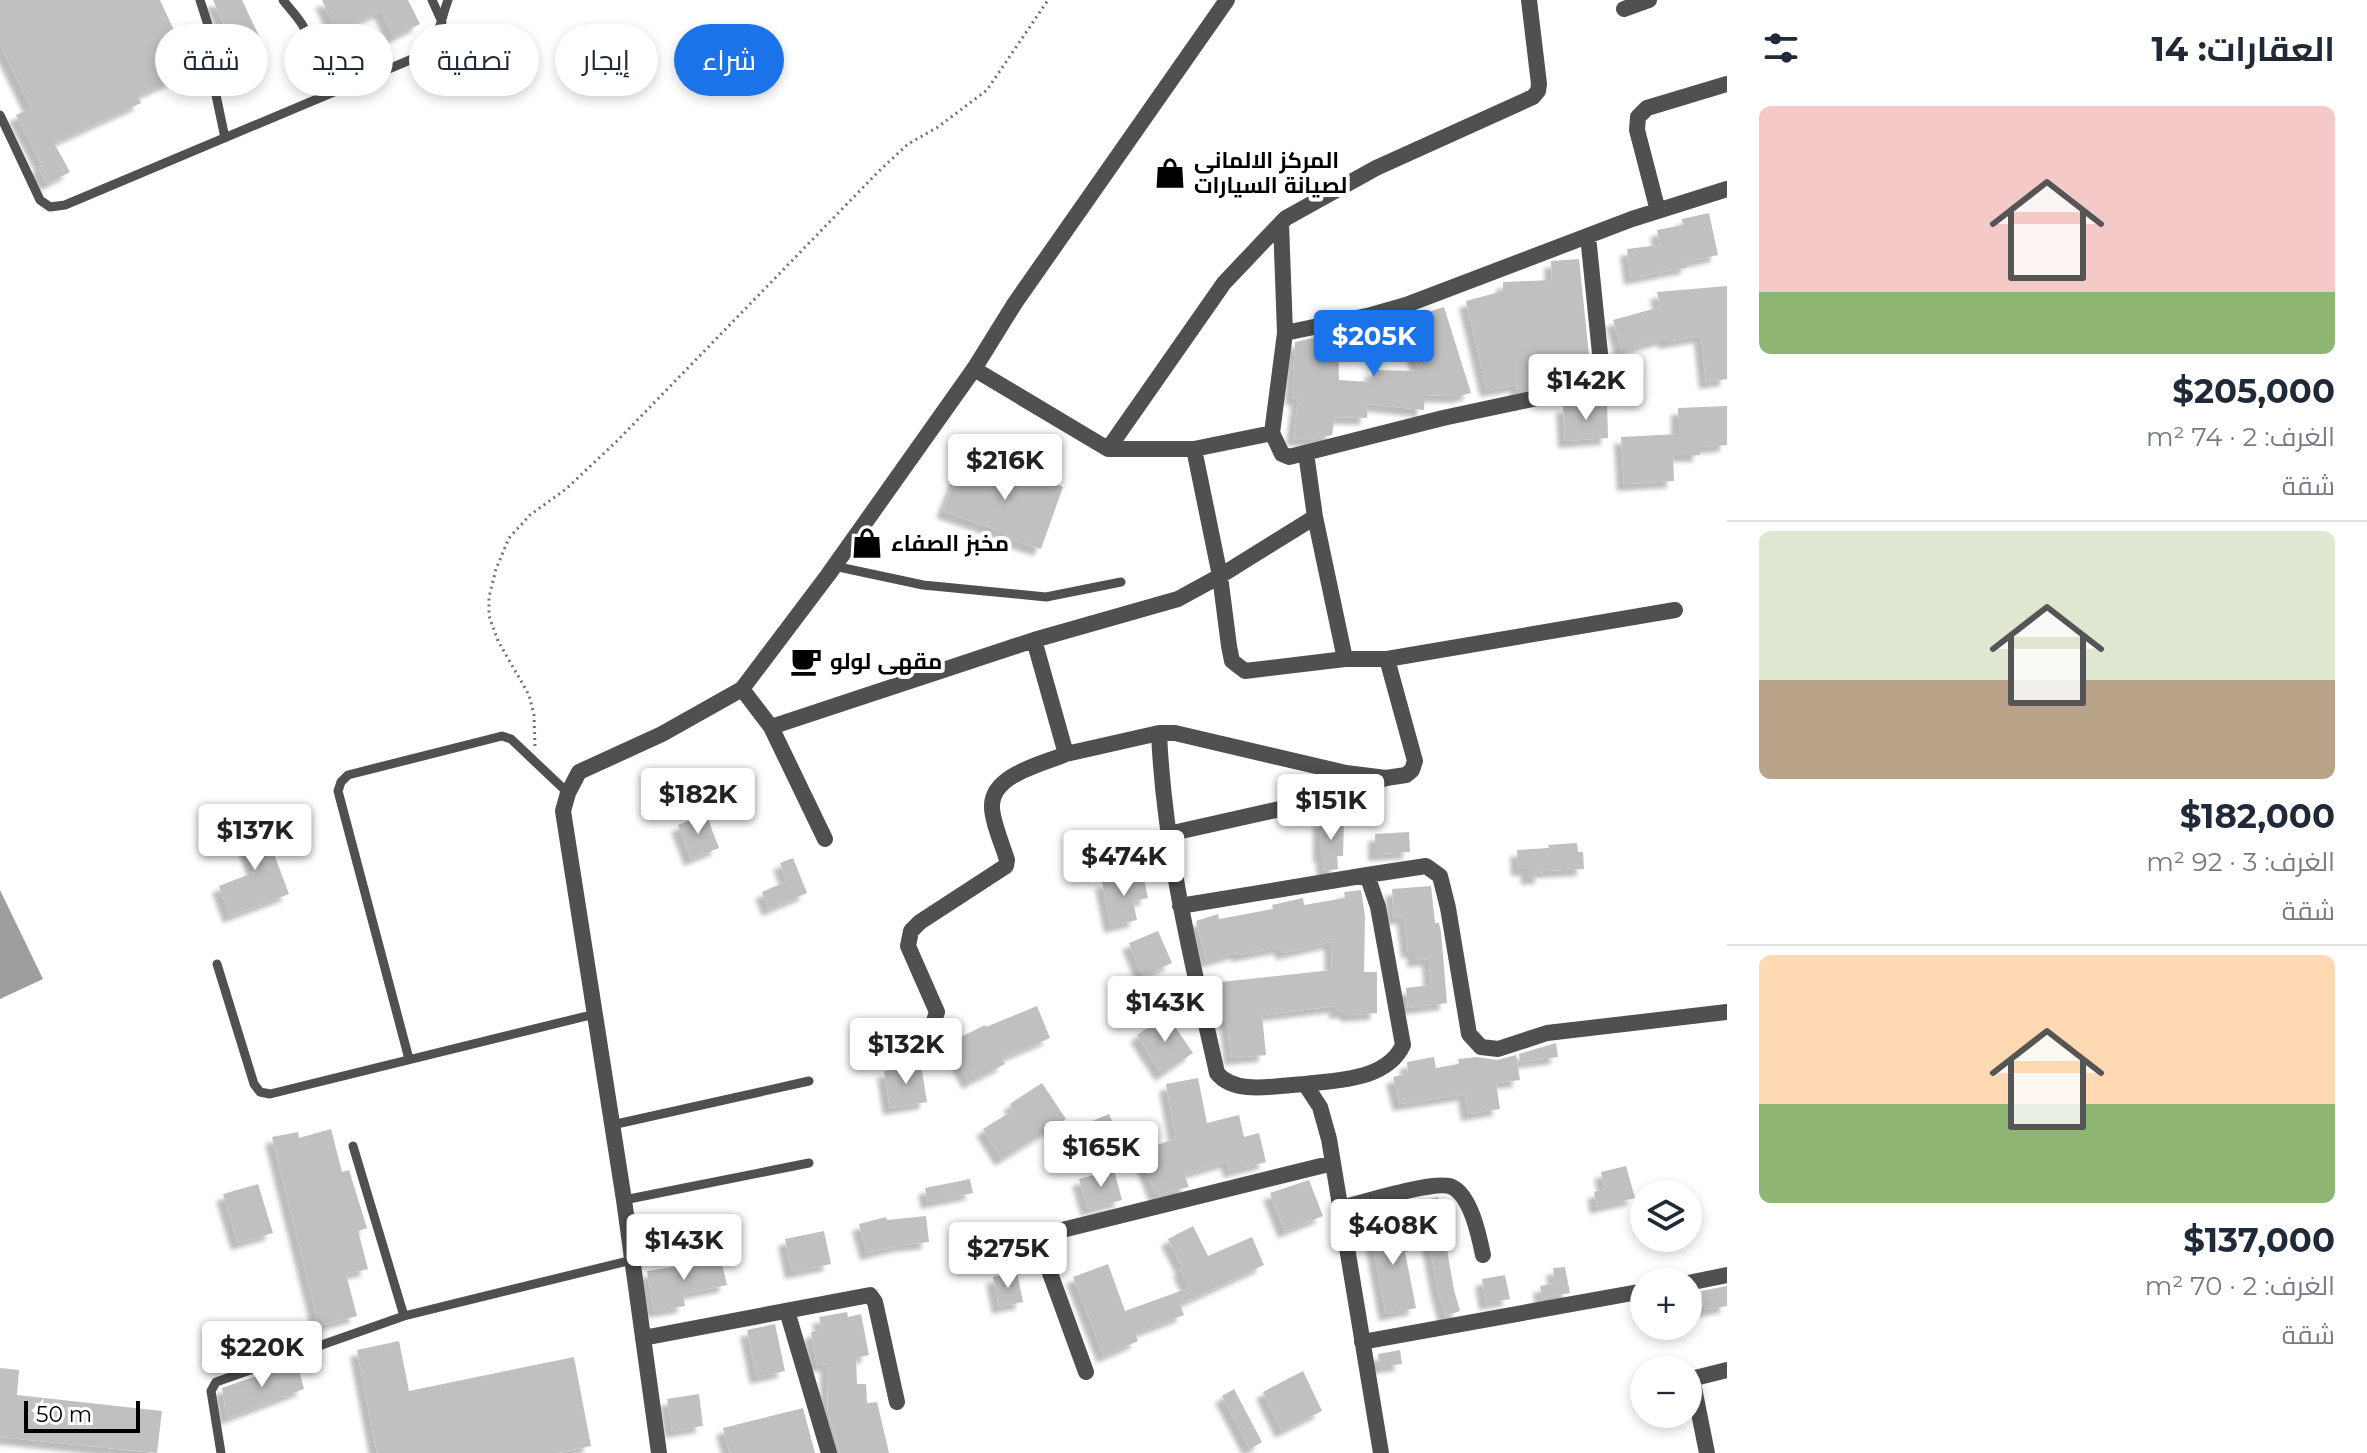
<!DOCTYPE html>
<html lang="ar">
<meta charset="utf-8">
<style>
:root{--surface:#fff;--page:#f6f6f7;--text:#1f2937;--muted:#747a83;--line:#e0e1e3;--accent:#1a73e8}
body{margin:0;font-family:Montserrat,Cairo,sans-serif;background:var(--page);color:var(--text);direction:rtl;height:100vh;display:flex;flex-direction:column;font-size:30px;white-space:nowrap}
*{box-sizing:border-box;margin:0}
p{font-size:26px;color:var(--muted)}
.icon{flex:none;width:44px;height:44px;fill:none;stroke:currentColor;stroke-width:2;stroke-linecap:round;stroke-linejoin:round}
.map{position:relative;flex:1;overflow:hidden;direction:ltr}
.panel{display:flex;flex-direction:column;background:var(--surface);width:640px}
.panel>*{flex:none}
.top-card{position:absolute;left:24px;top:24px;width:760px;height:72px;direction:rtl;display:flex;gap:16px}
.buttons{position:absolute;left:1630px;top:1180px;display:grid;gap:16px}
.buttons a{display:grid;place-items:center;width:72px;height:72px;border-radius:50%;background:var(--surface);box-shadow:0 4px 12px #0003;font-size:40px}
.scale{position:absolute;left:24px;bottom:20px;width:116px;box-sizing:border-box;padding-left:8px;border:4px solid #000;border-top:0;font-size:22px;line-height:28px;white-space:nowrap;color:#000;-webkit-text-stroke:6px #fff;paint-order:stroke}
.price{position:absolute;translate:-50% -68px;padding:0 18px;border-radius:8px;background:#fff;color:#222;font-size:26px;line-height:52px;filter:drop-shadow(0 2px 4px #0008)}
.price::after{content:'';position:absolute;left:50%;top:48px;width:24px;height:18px;margin-left:-12px;background:inherit;clip-path:polygon(0 0,100% 0,50% 100%)}
.price.on{background:var(--accent);color:#fff}
ul{padding:0;list-style:none}
li{display:grid;align-content:center;gap:16px;height:424px;padding:0 32px}
li+li{border-top:2px solid var(--line)}
li span{display:grid;place-items:center;height:248px;border-radius:12px;color:#555}
li>.icon{margin-inline-start:auto}
span .icon{width:144px;height:144px;fill:#fffc;stroke-width:1}
li b{font-size:34px}
h2{display:flex;justify-content:space-between;align-items:center;height:96px;padding:0 32px;font-size:34px}
.pill{padding:0 28px;border-radius:36px;background:var(--surface);box-shadow:0 4px 12px #0003;font-size:28px;line-height:72px}
.pill.on{background:var(--accent);color:#fff}
main{display:flex;flex:1;min-height:0}
.map>svg:first-child{display:block}
.water{fill:#9e9e9e}
.building{fill:#c0c0c0;filter:url(#shadow)}
.lines{fill:none;stroke-linecap:round;stroke-linejoin:round}
.path{stroke:#727272;stroke-width:3;stroke-dasharray:2 4;stroke-linecap:butt}
.service{stroke:#505050;stroke-width:9}
.minor{stroke:#505050;stroke-width:16}
.tertiary{stroke:#505050;stroke-width:16}
.labels{text-anchor:middle;stroke-width:8;stroke-linejoin:round;paint-order:stroke}
.poi-label{font-size:22px;font-weight:bold;fill:#000;stroke:#fff;text-anchor:start}
</style>
<main>
<section class="panel">
<h2>العقارات: 14<svg class="icon" aria-label="filters" viewBox="0 0 24 24"><path d="M4 7h16M4 17h16"/><circle cx="9" cy="7" r="2"/><circle cx="15" cy="17" r="2"/></svg></h2>
<ul>
<li><span style="background:linear-gradient(#f6c9c9 75%,#8fb573 0)"><svg class="icon" aria-label="home" viewBox="0 0 24 24"><path d="M3 11l9-7 9 7M6 9v11h12V9"/></svg></span><div><b>$205,000</b><p>الغرف: 2 · 74 m²</p><p>شقة</p></div></li>
<li><span style="background:linear-gradient(#dfe7d0 60%,#b9a48a 0)"><svg class="icon" aria-label="home" viewBox="0 0 24 24"><path d="M3 11l9-7 9 7M6 9v11h12V9"/></svg></span><div><b>$182,000</b><p>الغرف: 3 · 92 m²</p><p>شقة</p></div></li>
<li><span style="background:linear-gradient(#ffd9b3 60%,#8fb573 0)"><svg class="icon" aria-label="home" viewBox="0 0 24 24"><path d="M3 11l9-7 9 7M6 9v11h12V9"/></svg></span><div><b>$137,000</b><p>الغرف: 2 · 70 m²</p><p>شقة</p></div></li>
</ul>
</section>
<div class="map">
<svg width="1727" height="1453" viewBox="0 0 1727 1453">
<defs>
<filter id="shadow"><feDropShadow dx="-7" dy="7" stdDeviation="2" flood-color="#0004"/></filter>
</defs>
<rect width="100%" height="100%" fill="#fff"/>
<path class="water" d="M0 890 43 979 0 999Z"/>
<path class="building" d="M0 0H160L193 71 138 96 141 103 54 143 70 172 47 184 38 167 42 165 16 115 31 108 0 44Z
M213 0H242L259 36 235 48Z
M322 0H408L420 24 394 37 381 11 336 31Z
M1709 213 1718 255 1687 262 1688 267 1631 278 1627 249 1660 245 1657 230 1683 225 1682 219Z
M1579 259 1590 365 1545 366 1548 384 1518 390 1517 385 1487 390 1466 301 1503 291V282L1552 280 1551 261Z
M1727 286V379L1706 382 1701 336 1665 342V338L1622 350 1613 320 1660 307 1657 292Z
M1444 307 1471 393 1459 396 1425 395 1424 410 1368 404 1367 418 1335 417 1332 435 1310 440 1293 438 1298 399 1292 398 1295 342 1318 337H1338L1339 380 1371 382 1372 370 1419 371 1403 320Z
M1607 404 1608 438 1565 441 1563 406Z
M1727 406V445L1700 447V455H1673L1674 481 1624 484 1621 437 1678 434V408Z
M964 458 1028 480 1030 473 1063 487 1041 549 1004 537 1006 533 943 511Z
M259 814 289 894 230 916 219 886 255 872 237 823Z
M706 814 719 848 691 859 678 825Z
M1320 819 1344 820 1343 856H1337L1338 869 1324 871 1323 856H1320Z
M1409 832 1410 852 1375 854V834Z
M1577 843 1578 852H1583L1584 869 1541 871 1542 877 1528 878V869H1518L1517 850 1549 848 1548 845Z
M793 858 807 893 769 909 762 892 787 881 780 863Z
M1143 874 1148 898 1133 901 1137 920 1111 926 1102 882Z
M1431 886 1435 923H1439L1441 932 1447 1003 1408 1008 1406 988 1431 985 1429 959 1414 960V951H1408L1404 917 1394 918 1392 889Z
M1361 890 1365 916 1364 972H1377V1013L1348 1015 1347 1011 1336 1012V1006L1262 1015 1266 1055 1231 1058 1227 1019 1216 1020 1211 983 1332 970 1331 942 1283 953 1281 947 1238 955V952L1207 961 1196 921 1218 914 1219 919 1273 909 1272 905 1303 898 1304 905 1345 898 1344 892Z
M1158 931 1172 963 1143 976 1129 943Z
M1037 1006 1050 1038 1002 1058 1005 1064 969 1082 949 1043 985 1025 986 1027Z
M1167 1015 1193 1053 1162 1074 1137 1035Z
M1556 1043 1558 1057 1520 1062 1519 1054Z
M1516 1055 1520 1080 1496 1083 1500 1109 1468 1114 1465 1094 1400 1104 1393 1077 1408 1073 1407 1062 1434 1057 1436 1068 1459 1064 1458 1059 1477 1057 1497 1060Z
M921 1065 927 1102 890 1108 884 1071Z
M1198 1078 1207 1123 1239 1115 1244 1137 1259 1133 1266 1162 1230 1171 1228 1161 1184 1174 1189 1187 1156 1195 1139 1152 1176 1138 1166 1084Z
M1042 1083 1066 1119 1002 1159 983 1129 1014 1110 1010 1104Z
M1109 1114 1121 1142 1085 1157 1073 1129Z
M331 1129 342 1172 349 1170 367 1228 358 1231 368 1269 346 1274 357 1316 319 1326 272 1137 298 1132 299 1138Z
M1626 1166 1635 1198 1597 1207 1594 1192 1605 1189 1601 1172Z
M1114 1170 1122 1200 1088 1209 1079 1179Z
M970 1179 973 1193 928 1202 925 1188Z
M1309 1180 1323 1216 1285 1231 1270 1193Z
M258 1184 273 1233 238 1243 223 1194Z
M1438 1197 1454 1290 1460 1311 1445 1316 1438 1290 1421 1201Z
M926 1216 929 1242 901 1245 867 1253 859 1224 886 1217 887 1220Z
M1403 1223 1408 1252H1405L1416 1308 1386 1314 1370 1228Z
M1193 1226 1208 1256 1252 1237 1264 1265 1180 1304 1184 1315 1135 1333 1138 1341 1104 1356 1073 1277 1108 1264 1125 1311 1189 1288 1180 1270 1183 1268 1168 1239Z
M824 1231 831 1264 792 1272 785 1239Z
M720 1255 727 1285 683 1294 685 1306 654 1311 647 1271 694 1264 693 1261Z
M1565 1267 1570 1293 1542 1298 1540 1286 1555 1283 1553 1268Z
M1017 1272 1023 1302 999 1307 993 1277Z
M1505 1275 1510 1299 1486 1303 1482 1279Z
M1727 1286V1306L1705 1310 1701 1291Z
M847 1312 848 1317 861 1314 869 1355 856 1358 857 1384H866L867 1403 877 1402 889 1453H840L828 1412 827 1364 817 1365 811 1332 822 1329 819 1317Z
M775 1324 785 1371 757 1377 747 1330Z
M399 1341 409 1391 574 1357 591 1446 557 1453H377L357 1350Z
M1400 1350 1402 1364 1380 1367 1378 1354Z
M297 1362 304 1389 227 1418 222 1388Z
M0 1368 19 1370 17 1395 162 1411 157 1453 0 1437Z
M1303 1371 1322 1411 1282 1431 1263 1392Z
M1234 1389 1262 1442 1250 1449 1222 1396Z
M699 1394 703 1426 672 1431 667 1399Z
M803 1408 815 1453H730L723 1428Z"/>
<g class="lines">
<path class="path" d="M535 746 534 715 529 695 498 641 489 616V597L496 569 509 538 530 515 566 489 617 441 878 172 908 144 938 127 987 90 1048 0"/>
<path class="service" d="M200 0 209 28 211 71 225 138
M283 0C289 8 298 17 303 26 316 51 314 77 346 87
M432 0 442 22
M0 115 40 200 50 207 65 205 417 57C440 40 439 25 448 0
M834 566 923 585 1046 597 1121 582
M217 964 254 1084 260 1092 270 1094 595 1014
M409 1059 338 791 341 782 348 775 502 736 511 739 568 793
M612 1125 809 1081
M353 1146 404 1316
M624 1200 809 1163
M221 1453 211 1391 216 1382 404 1316 632 1260"/>
<path class="minor" d="M1624 9 1649 0
M1658 211 1637 130 1638 117 1647 108 1727 84
M1285 333 1371 315 1406 305 1632 219 1727 189
M974 369 1108 449H1194L1272 433 1282 454 1289 457 1443 418 1593 386 1599 382 1602 373 1588 236
M1272 433 1285 333 1281 223 1286 218 1376 168 1533 97 1538 91 1539 84 1529 0
M1108 449 1224 283 1281 223
M1194 449 1220 576 1229 646 1232 661 1245 671 1345 659H1387L1675 610
M1306 453 1315 517
M1034 640 1066 754 1159 733
M742 689 771 727 1034 640 1178 599 1220 576 1315 517 1345 659
M771 727 825 839
M1168 834 1334 797 1386 778 1406 775 1412 770 1415 761 1387 659
M1367 875 1426 866 1440 876 1448 908 1469 1034 1481 1047 1498 1049 1547 1033 1727 1012
M1180 906 1367 875 1378 907 1403 1045C1387 1080 1338 1080 1305 1084
M867 1053 929 1036 937 1012 908 946 911 931 920 922 1006 866 1007 860C1003 846 991 819 992 805 993 774 1043 764 1066 754
M1341 1208C1361 1203 1437 1179 1452 1187 1471 1196 1479 1236 1483 1255
M1688 1283 1727 1275
M787 1311 829 1453
M643 1338 870 1295 875 1302 897 1402
M1362 1342 1644 1291
M1086 1372 1042 1251 1040 1241 1046 1234 1333 1163
M1381 1453 1329 1139 1320 1107 1305 1084C1278 1085 1235 1096 1217 1073 1192 961 1164 849 1159 733H1175L1346 773 1386 778
M1707 1453 1693 1383 1695 1378 1727 1370"/>
<path class="tertiary" d="M659 1453 624 1200 563 811 568 793 579 772 662 734 742 689 828 575 974 369 1015 303 1227 0"/>
</g>
<defs>
<symbol id="shop-bare" viewBox="-9 -9 18 18"><path d="M-5-2.5h2.3a2.7 3.5 0 0 1 5.4 0H5L5.5 6h-11ZM-1.5-2.5h3a1.5 2.3 0 0 0-3 0Z" fill="#000" stroke="#fff" stroke-width="2.5" paint-order="stroke"/></symbol>
<symbol id="cafe-bare" viewBox="-9 -9 18 18"><path d="M-5.5-4.5H6V0H3Q3 3.5 0 3.5H-2.5Q-5.5 3.5-5.5 0ZM3-3.2v2h1.7v-2ZM-6 4.5H4V6H-6Z" fill="#000" stroke="#fff" stroke-width="2.5" paint-order="stroke"/></symbol>
</defs>
<g fill-rule="evenodd">
<use href="#shop-bare" x="1148" y="151" width="44" height="44"/>
<use href="#shop-bare" x="845" y="521" width="44" height="44"/>
<use href="#cafe-bare" x="784" y="639" width="44" height="44"/>
</g>
<g class="labels">
<g class="poi-label">
<text x="1194" y="168">المركز الالماني<tspan x="1194" dy="25">لصيانة السيارات</tspan></text>
<text x="891" y="551">مخبز الصفاء</text>
<text x="830" y="669">مقهى لولو</text>
</g>
</g>
</svg>
<div class="buttons">
<a><svg class="icon" aria-label="layers" viewBox="0 0 24 24"><path d="M12 4l9 5-9 5-9-5zM3 14l9 5 9-5"/></svg></a>
<a>+</a>
<a>−</a>
</div>
<div class="scale">50 m</div>
<b class="price on" style="left:1374px;top:378px">$205K</b>
<b class="price" style="left:1586px;top:422px">$142K</b>
<b class="price" style="left:1005px;top:502px">$216K</b>
<b class="price" style="left:698px;top:836px">$182K</b>
<b class="price" style="left:1331px;top:842px">$151K</b>
<b class="price" style="left:255px;top:872px">$137K</b>
<b class="price" style="left:1124px;top:898px">$474K</b>
<b class="price" style="left:1165px;top:1044px">$143K</b>
<b class="price" style="left:906px;top:1086px">$132K</b>
<b class="price" style="left:1101px;top:1189px">$165K</b>
<b class="price" style="left:1393px;top:1267px">$408K</b>
<b class="price" style="left:684px;top:1282px">$143K</b>
<b class="price" style="left:1008px;top:1290px">$275K</b>
<b class="price" style="left:262px;top:1389px">$220K</b>
<div class="top-card">
<a class="pill on">شراء</a>
<a class="pill">إيجار</a>
<a class="pill">تصفية</a>
<a class="pill">جديد</a>
<a class="pill">شقة</a>
</div>
</div>
</main>
